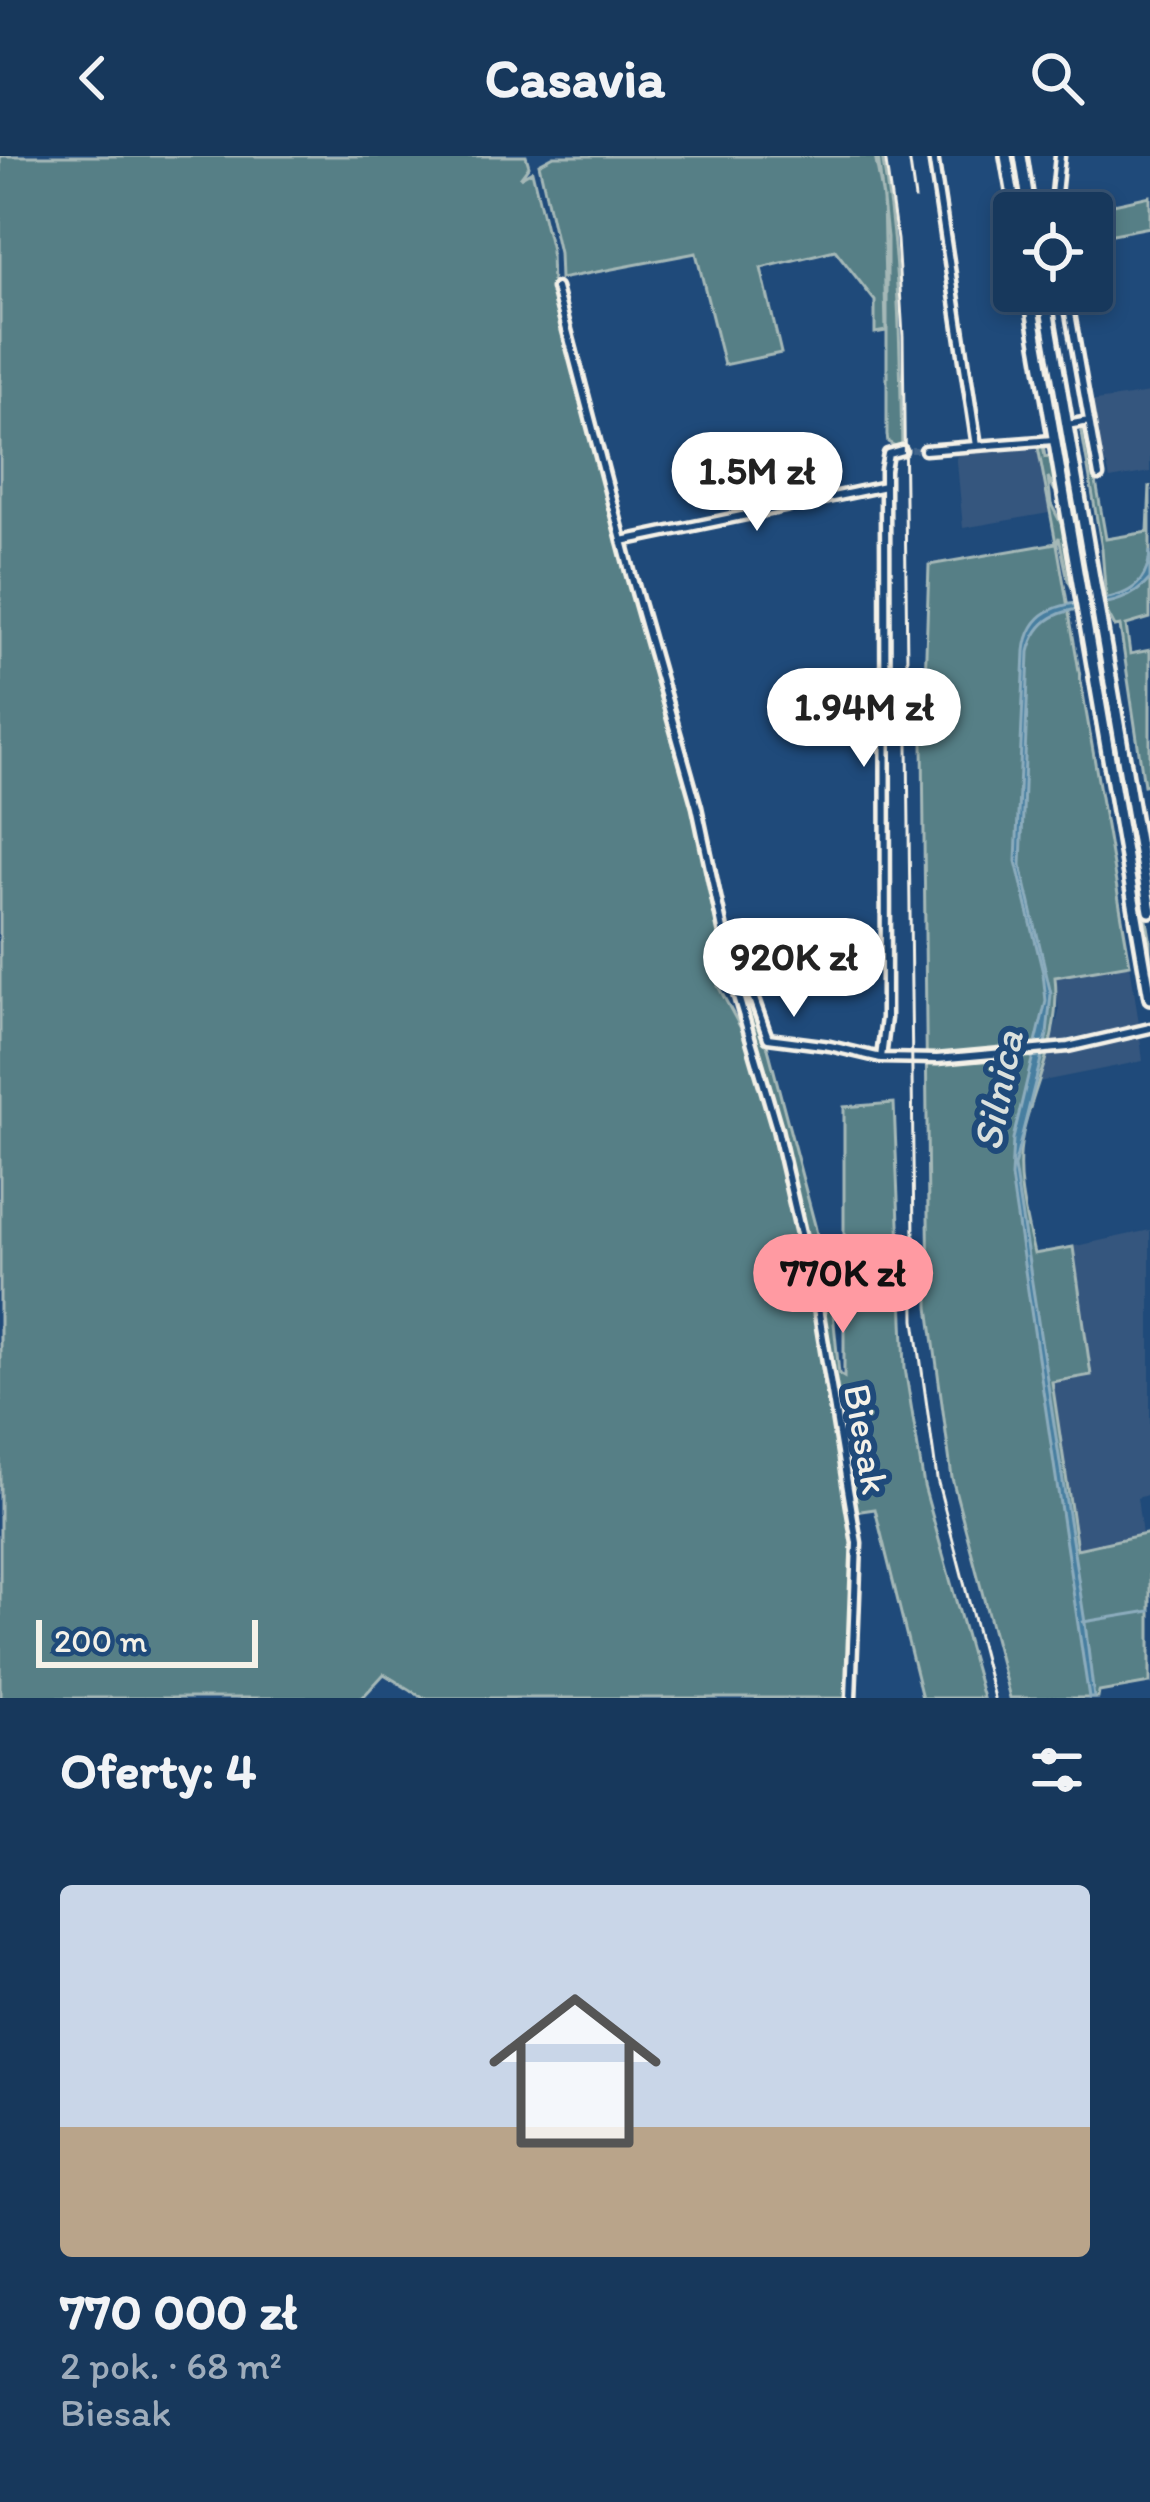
<!DOCTYPE html>
<html lang="pl">
<meta charset="utf-8">
<style>
:root{--surface:#17385c;--page:#203f62;--text:#f1f3f6;--muted:#9eacbb;--line:#365272;--accent:#ff9aa2}
body{margin:0;font-family:Itim,sans-serif;background:var(--page);color:var(--text);height:100vh;display:flex;flex-direction:column;font-size:45px;white-space:nowrap}
*{box-sizing:border-box;margin:0}
p{font-size:39px;color:var(--muted)}
.icon{flex:none;width:66px;height:66px;fill:none;stroke:currentColor;stroke-width:2;stroke-linecap:round;stroke-linejoin:round}
.map{position:relative;height:1542px;overflow:hidden}
.sheet{display:flex;flex-direction:column;background:var(--surface);flex:1}
.sheet>*{flex:none}
.controls{position:absolute;left:993px;top:36px;display:grid;gap:24px}
.controls a{display:grid;place-items:center;width:120px;height:120px;border-radius:12px;background:var(--surface);box-shadow:0 6px 18px #0003,0 0 0 3px var(--line);font-size:60px}
.scale{position:absolute;left:36px;bottom:30px;width:222px;box-sizing:border-box;padding-left:12px;border:6px solid #f4f1e8;border-top:0;font-size:33px;line-height:42px;white-space:nowrap;color:#f4f1e8;-webkit-text-stroke:9px #1f4a7a;paint-order:stroke}
.price{position:absolute;translate:-50% -102px;padding:0 27px;border-radius:42px;background:#fff;color:#222;font-size:39px;line-height:78px;filter:drop-shadow(0 3px 6px #0008)}
.price::after{content:'';position:absolute;left:50%;top:72px;width:36px;height:27px;margin-left:-18px;background:inherit;clip-path:polygon(0 0,100% 0,50% 100%)}
.price.selected{background:var(--accent);color:#111}
ul{padding:0;list-style:none}
li{display:grid;align-content:center;gap:24px;height:636px;padding:0 60px}
li span{display:grid;place-items:center;height:372px;border-radius:12px;color:#555}
li>.icon{margin-inline-start:auto}
span .icon{width:216px;height:216px;fill:#fffc;stroke-width:1}
li b{font-size:51px}
h2{display:flex;justify-content:space-between;align-items:center;height:144px;padding:0 60px;font-size:51px}
header{display:flex;justify-content:space-between;align-items:center;height:156px;padding:0 60px;background:var(--surface);font-size:54px;font-weight:800}
.map>svg:first-child{display:block}
.built{fill:#35567e}
.green{fill:#567f86;stroke:#a5b8b7;stroke-width:3}
.water{fill:#467ea0;stroke:#8cacbd;stroke-width:3}
.lines{fill:none;stroke-linecap:round;stroke-linejoin:round}
.stream{stroke:#8cacbd;stroke-width:3}
.minor-tunnel{stroke:#3f638a;stroke-width:6;stroke-dasharray:6 3;stroke-linecap:butt}
.minor-casing{stroke:#f4f1e8;stroke-width:15}
.primary-casing{stroke:#f4f1e8;stroke-width:18}
.minor{stroke:#1f4a7a;stroke-width:6}
.primary{stroke:#1f4a7a;stroke-width:9}
.rail{stroke:#f4f1e8;stroke-width:3}
.labels{text-anchor:middle;stroke-width:12;stroke-linejoin:round;paint-order:stroke}
.street-label{font-size:39px;fill:#f4f1e8;stroke:#1f4a7a}
.water-label{font-size:42px;font-style:italic;fill:#dae0dd;stroke:#1f4a7a}
</style>
<header><svg class="icon" aria-label="back" viewBox="0 0 24 24"><path d="M15 5l-7 7 7 7"/></svg>Casavia<svg class="icon" aria-label="search" viewBox="0 0 24 24"><circle cx="10" cy="10" r="6"/><path d="M15 15l6 6"/></svg></header>
<div class="map">
<svg width="1150" height="1542" viewBox="0 0 1150 1542">
<rect width="100%" height="100%" fill="#1f4a7a"/>
<filter id="ink" filterUnits="userSpaceOnUse"><feTurbulence type="fractalNoise" baseFrequency=".00833" numOctaves="2"/><feDisplacementMap in="SourceGraphic" scale="24" xChannelSelector="R" yChannelSelector="G"/><feConvolveMatrix kernelMatrix="1 2 1 2 8 2 1 2 1" color-interpolation-filters="sRGB"/></filter>
<g filter="url(#ink)">
<path class="built" d="M1150 237V316L1110 323 1107 309 1099 304 1089 246Z
M1038 291 1049 357 963 372 956 295Z
M1130 808 1139 868 1052 886 1059 856 1055 821Z
M1140 881 1143 905 1038 926 1046 901Z
M1150 1074V1338L1137 1342 1142 1379 1077 1394 1052 1226 1090 1218 1071 1091Z"/>
<path class="green" d="M0 0H526L529 10 520 22 532 15 551 94 552 134 714 732 731 818 718 830 744 878 770 956 815 1152 827 1226 831 1228C818 1136 800 1045 776 956 764 914 746 874 739 831L742 827 746 829 765 881 815 1069 832 1146 839 1218 844 1221V951L894 947 905 1212 924 1330 983 1542H922L875 1353 854 1356 848 1542H423L384 1518 362 1542H0Z
M554 0H875L883 42 886 175 875 177V145L835 94 761 112 781 197 724 209 696 97 560 123 559 97 539 8Z
M878 0H882C900 97 900 196 902 294L888 286 887 279V81Z
M1150 40V71L1092 82V57H1072Z
M1081 271 1087 274 1106 383 1148 376 1150 329V462L1126 469 1130 498 1150 494V628L1144 629 1120 470 1115 471 1107 456 1102 393Z
M1043 288 1045 301 1052 299 1055 335 1048 321 1051 348 1065 375 1076 439 1068 424 1059 381 1057 388 1130 808 1055 821C1061 883 1037 919 1023 977 1014 1018 1025 1058 1034 1098L1073 1091 1091 1219 1052 1226 1077 1393 1150 1377V1527L1099 1536 1098 1542H1010L952 1322 929 1151 923 586 929 409 1056 387 1038 291Z
M1094 457 1150 782V815L1089 458Z"/>
<path class="water" d="M1150 395V423C1111 469 1044 431 1029 496L1021 709 1051 838 1047 879 1014 1011 1085 1467 1094 1542H1089L1011 1021 1013 983 1046 845 1043 817 1016 705 1025 495C1034 411 1145 479 1150 395Z"/>
<g class="lines">
<path class="stream" d="M1083 1466 1150 1455"/>
<path class="minor-tunnel" d="M902 294H925"/>
<defs>
<path id="minor" d="M933 0 977 290
M1054 57 1060 0
M556 132 630 415 697 651 735 830 777 973 818 1152 857 1387 851 1542
M1066 135 1099 320
M1067 269 1089 265
M925 294 1053 284
M622 385 885 330
M734 822 748 826 768 882 830 890 881 902 937 903 1068 891 1150 872
M881 902 886 862 885 314 888 298 902 294"/>
<path id="primary" d="M1006 0 1016 57
M1021 0 1030 57
M1029 135 1150 842
M1044 135 1150 755"/>
</defs>
<use href="#minor" class="minor-casing"/>
<use href="#primary" class="primary-casing"/>
<use href="#minor" class="minor"/>
<use href="#primary" class="primary"/>
<path class="rail" d="M885 0 897 84 903 180 915 1164 937 1323 994 1542
M909 0 915 43"/>
</g>
</g>
<g class="labels">
<g class="street-label">
<text transform="translate(867 1283) rotate(80)" y="14">Biesak</text>
</g>
<g class="water-label">
<text transform="translate(997 934) rotate(-79)" y="15">Silnica</text>
</g>
</g>
</svg>
<div class="controls">
<a><svg class="icon" aria-label="locate" viewBox="0 0 24 24"><circle cx="12" cy="12" r="6"/><path d="M12 2v4M12 18v4M2 12h4M18 12h4"/></svg></a>
</div>
<div class="scale">200 m</div>
<b class="price" style="left:757px;top:378px">1.5M zł</b>
<b class="price" style="left:864px;top:614px">1.94M zł</b>
<b class="price" style="left:794px;top:864px">920K zł</b>
<b class="price selected" style="left:843px;top:1180px">770K zł</b>
</div>
<section class="sheet">
<h2>Oferty: 4<svg class="icon" aria-label="filters" viewBox="0 0 24 24"><path d="M4 7h16M4 17h16"/><circle cx="9" cy="7" r="2"/><circle cx="15" cy="17" r="2"/></svg></h2>
<ul>
<li><span style="background:linear-gradient(#c9d6e8 65%,#b9a48a 0)"><svg class="icon" aria-label="home" viewBox="0 0 24 24"><path d="M3 11l9-7 9 7M6 9v11h12V9"/></svg></span><div><b>770 000 zł</b><p>2 pok. · 68 m²</p><p>Biesak</p></div></li>
</ul>
</section>
